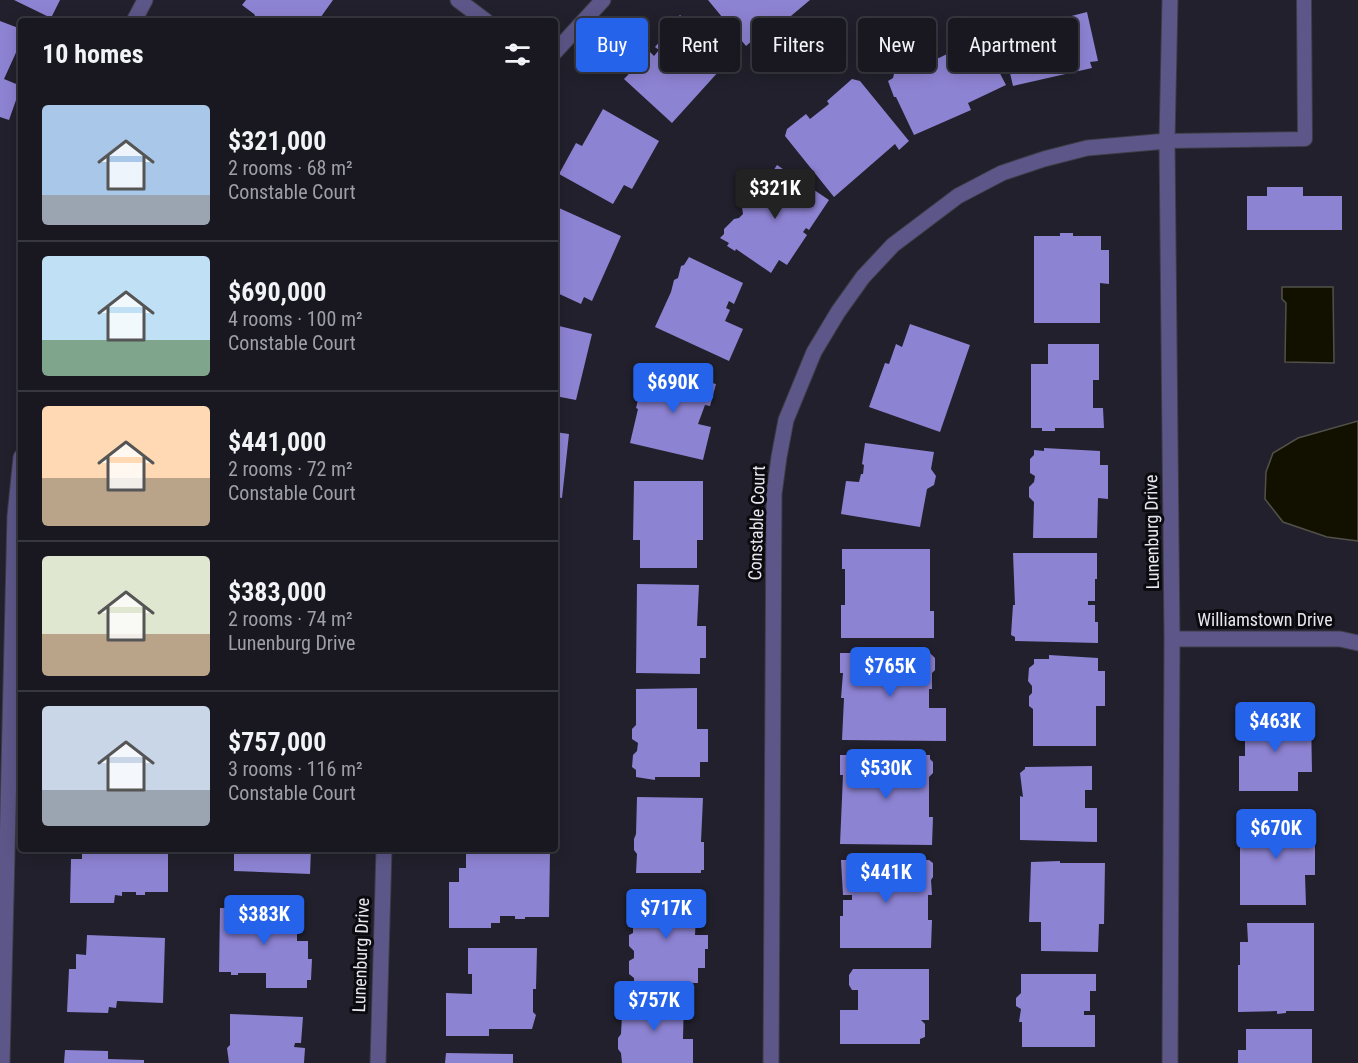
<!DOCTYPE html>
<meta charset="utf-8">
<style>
:root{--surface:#191821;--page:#22212a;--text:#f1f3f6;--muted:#9fa0a5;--line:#37373f;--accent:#2563eb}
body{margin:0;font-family:"Roboto Condensed",sans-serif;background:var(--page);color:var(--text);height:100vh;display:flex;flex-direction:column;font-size:22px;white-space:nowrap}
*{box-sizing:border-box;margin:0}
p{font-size:20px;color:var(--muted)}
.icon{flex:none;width:33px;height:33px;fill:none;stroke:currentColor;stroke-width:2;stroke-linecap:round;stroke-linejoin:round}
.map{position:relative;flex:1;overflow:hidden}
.panel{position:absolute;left:18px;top:18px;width:540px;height:834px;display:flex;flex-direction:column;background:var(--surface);border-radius:6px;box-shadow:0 3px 15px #0003,0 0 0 2px var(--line)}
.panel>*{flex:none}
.banner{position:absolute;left:576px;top:18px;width:570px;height:54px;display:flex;gap:12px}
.price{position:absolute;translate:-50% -51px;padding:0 14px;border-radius:6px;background:var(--accent);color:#fff;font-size:20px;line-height:39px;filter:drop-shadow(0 2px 3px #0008)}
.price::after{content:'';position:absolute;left:50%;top:36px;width:18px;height:14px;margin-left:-9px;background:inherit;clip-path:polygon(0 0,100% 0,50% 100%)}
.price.active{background:#222;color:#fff}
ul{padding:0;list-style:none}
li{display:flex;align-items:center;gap:18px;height:150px;padding:0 24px}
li+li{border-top:2px solid var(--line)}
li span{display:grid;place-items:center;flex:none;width:168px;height:120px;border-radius:6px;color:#555}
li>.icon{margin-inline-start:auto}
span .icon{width:72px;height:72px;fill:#fffc;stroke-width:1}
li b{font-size:26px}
h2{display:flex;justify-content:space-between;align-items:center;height:72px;padding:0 24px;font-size:26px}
.pill{padding:0 21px;border-radius:6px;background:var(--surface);box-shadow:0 3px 15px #0003,0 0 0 2px var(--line);font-size:21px;line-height:54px}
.pill.active{background:var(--accent);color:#fff}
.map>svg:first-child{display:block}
.water{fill:#121100;stroke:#525148;stroke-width:1.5}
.building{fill:#8d83d3}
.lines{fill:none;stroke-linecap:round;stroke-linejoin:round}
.service-casing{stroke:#3d3c47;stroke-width:16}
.minor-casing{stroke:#3d3c47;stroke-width:17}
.service{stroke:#5d5789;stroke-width:14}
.minor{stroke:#5d5789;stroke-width:15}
.labels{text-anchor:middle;stroke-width:6;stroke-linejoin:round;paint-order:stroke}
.street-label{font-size:18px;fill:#e8e7ef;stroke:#0b0a0f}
</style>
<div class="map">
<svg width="1358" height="1063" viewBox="0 0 1358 1063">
<rect width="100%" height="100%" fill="#21202c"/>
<path class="water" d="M1282 287H1333L1334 363 1285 362 1286 303 1282 299Z
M1358 421V541L1327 537 1283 522 1265 499 1266 472 1273 453 1298 438Z"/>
<path class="building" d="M14 0H60L51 18Z
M246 0H333L318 21H258L254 14 242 5Z
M708 0H810L779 26 775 21 746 46Z
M1087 12 1098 61 1090 62 1092 68 1013 86 1001 34Z
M680 15 729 60 672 123 624 79 650 52 654 56 659 50 655 47 661 40 659 38Z
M0 21 21 29V46H19L4 79 21 86 9 120 0 117Z
M981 37 1006 85 968 103 971 110 914 135 896 97H894L888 81 893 78 894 74 909 65 917 68 920 67 921 62 933 56 939 58Z
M852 79 860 81 909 141 899 150 895 144 834 197 785 136 787 129 806 114 810 119 829 104 827 101Z
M603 109 659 141 632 189 624 185 613 204 559 174 576 143 582 146Z
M777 165 829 200 809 230 806 228 803 232 807 235 787 265 779 260 771 273 736 249 735 251 727 246 729 243 720 238 724 234V229L734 219 739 218 743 214 742 207 748 198 755 199Z
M1267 187H1303V196H1342V230H1247V196H1267Z
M559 208 621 236 592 301 584 297 581 304 555 292V218Z
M1060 233H1073V236H1101V250H1109V284L1100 283V323H1034V236H1060Z
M689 257 743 283 734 304 729 301 726 308 730 310 725 321 743 329 729 361 655 327 671 292 674 280 678 278 681 266 684 265Z
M910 324 970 345 940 432 869 407 885 363 889 364 896 344 902 347Z
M555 325 592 334 576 400 555 396Z
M1048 344H1099V380H1093V408H1103L1104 428H1055V431H1042V428H1031V364H1048Z
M649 368 716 384 710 406 705 405 698 424 711 427 703 460 630 443 638 409 636 408 638 400 641 401Z
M555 432 569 434 562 498 555 497Z
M865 443 934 452 931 469 936 476 934 485 927 489 920 527 841 514 846 481 859 482 861 474H863L864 465 862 464Z
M1044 448 1100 451V465H1108V499L1098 498 1097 538H1033L1034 502 1029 497V487L1034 482 1035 476 1030 473V459L1034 455V450L1044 451Z
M634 481H703V540H697V568H640V540H633Z
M842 549H930V611H934V638H841V605H845V569H842Z
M1013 553H1097V579H1095V601H1088V605H1095V622H1098V643L1015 641V637L1011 635 1013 605H1015Z
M637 584 699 585 697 626H706V658H700V674L636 673Z
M840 653H930L935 658V670L932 673V689H929V708H946V741L842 740 844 698H841L843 673H840Z
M1049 655 1098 658V671H1105V706H1096V746H1033V709L1029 706V696L1032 693V686L1028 681 1029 668 1034 664V659H1049Z
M697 688V729H708V762H700V777H655V780L636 777V770L632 767 633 755 637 751 638 743 632 739V729L636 725V689Z
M1245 716H1311L1312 772H1298V791H1239V756H1245Z
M840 755H930V759L933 762V773L929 777V817H933L932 845 840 844 843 775H840Z
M1092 766V790H1085V808H1097V842L1020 840V796L1023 797 1020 773 1025 769V767Z
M637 797 703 798 701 842H704V870H701V873H636L637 854 634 850V839L636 834Z
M1240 817H1315V875H1305L1306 905H1240Z
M82 849H168V892H145V895H136V892H122V896L115 895 114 903H70L71 859H82Z
M230 849H311L310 874 234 871V853Z
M466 851H550L549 917H525V919H515V916H500V923H491V928H449V882H459V868H466Z
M841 860H929L933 863V877L931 880 932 895H928V920H932L931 948H840V916H843V900H852V895H843Z
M1060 861V863H1105L1104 924H1099L1098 952 1041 951V922H1029L1031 862Z
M633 895H697L695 935H708V949H705V968H698V983H660V986L649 987V982H634V978L629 974V961L634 958V951L629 946V935L633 933Z
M220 908 297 909V941H308V959H312L311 980H307V988H266V973H238V975H231V972H219Z
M1247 923H1314V1011H1286V1013L1277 1014V1011L1238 1012V965H1240V942H1248Z
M87 935 165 938 163 1003 117 1001 116 1008 109 1007 108 1013 67 1012 69 969H76V954L86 955Z
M468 948H537L536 989H533V1012L536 1015 532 1029H489V1036H446V993L472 994V974H468Z
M853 969H929V1020H921L925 1024V1037L920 1039V1044H840V1010H858V990H852L849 985V975Z
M1021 974H1096V991H1090V1011H1084V1015H1095V1047H1022V1022H1019L1021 1009 1016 1006V998L1021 993Z
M623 997 684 998 683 1039H693V1063H622L621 1053 618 1049V1038L621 1034Z
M230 1014 303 1017 301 1043H295L294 1047 305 1048 304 1063H229L227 1048 230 1045Z
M1246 1029H1312V1063H1238V1050H1246Z
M65 1050 108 1051V1059L144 1060V1063H64Z
M446 1053 513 1054V1063H445Z"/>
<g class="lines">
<defs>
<path id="service" d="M1167 141 1305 139 1304 0"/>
<path id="minor" d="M458 0 486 21
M1170 0 1167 141 1172 639 1170 1063
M134 21 145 0
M555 52 603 0
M1172 639H1340L1358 643
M2 1063 15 516 21 457
M378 1063 384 849
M771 1063 774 494 779 457 786 420 814 352 838 312 863 277 893 245 958 196 1002 173 1044 159 1087 148 1167 141"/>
</defs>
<use href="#service" class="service-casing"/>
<use href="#minor" class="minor-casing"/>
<use href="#service" class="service"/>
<use href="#minor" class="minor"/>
</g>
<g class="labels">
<g class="street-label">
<text transform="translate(757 523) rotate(-88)" y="6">Constable Court</text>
<text transform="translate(1152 532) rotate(-91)" y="6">Lunenburg Drive</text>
<text x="1265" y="626">Williamstown Drive</text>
<text transform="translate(361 955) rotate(-88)" y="6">Lunenburg Drive</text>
</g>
</g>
</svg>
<b class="price active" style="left:775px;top:220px">$321K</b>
<b class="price" style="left:673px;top:414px">$690K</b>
<b class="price" style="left:890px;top:698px">$765K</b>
<b class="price" style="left:1275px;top:753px">$463K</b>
<b class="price" style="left:886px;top:800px">$530K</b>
<b class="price" style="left:1276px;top:860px">$670K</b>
<b class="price" style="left:886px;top:904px">$441K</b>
<b class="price" style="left:666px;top:940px">$717K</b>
<b class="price" style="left:264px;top:946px">$383K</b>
<b class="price" style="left:654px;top:1032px">$757K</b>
<div class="banner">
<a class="pill active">Buy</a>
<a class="pill">Rent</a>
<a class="pill">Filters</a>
<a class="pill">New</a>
<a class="pill">Apartment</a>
</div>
<section class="panel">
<h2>10 homes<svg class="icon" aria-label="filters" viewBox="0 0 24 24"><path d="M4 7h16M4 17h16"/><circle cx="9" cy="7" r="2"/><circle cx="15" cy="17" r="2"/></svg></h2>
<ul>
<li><span style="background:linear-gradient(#a9c7e8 75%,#9aa5b1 0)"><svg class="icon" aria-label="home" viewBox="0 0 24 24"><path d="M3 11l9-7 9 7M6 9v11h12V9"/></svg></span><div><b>$321,000</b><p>2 rooms · 68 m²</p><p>Constable Court</p></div></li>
<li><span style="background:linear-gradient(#bfe0f5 70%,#7fa58c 0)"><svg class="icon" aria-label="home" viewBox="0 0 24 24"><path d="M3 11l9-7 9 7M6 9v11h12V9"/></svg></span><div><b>$690,000</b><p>4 rooms · 100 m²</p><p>Constable Court</p></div></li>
<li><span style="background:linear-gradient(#ffd9b3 60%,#b9a48a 0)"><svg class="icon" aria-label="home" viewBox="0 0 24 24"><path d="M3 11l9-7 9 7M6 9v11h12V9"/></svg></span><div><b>$441,000</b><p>2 rooms · 72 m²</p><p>Constable Court</p></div></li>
<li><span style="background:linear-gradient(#dfe7d0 65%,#b9a48a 0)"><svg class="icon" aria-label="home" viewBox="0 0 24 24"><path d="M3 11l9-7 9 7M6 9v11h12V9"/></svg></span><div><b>$383,000</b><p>2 rooms · 74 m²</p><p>Lunenburg Drive</p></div></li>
<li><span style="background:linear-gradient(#c9d6e8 70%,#9aa5b1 0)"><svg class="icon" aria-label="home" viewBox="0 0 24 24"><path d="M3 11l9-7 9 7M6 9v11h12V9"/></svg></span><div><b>$757,000</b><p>3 rooms · 116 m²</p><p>Constable Court</p></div></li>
</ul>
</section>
</div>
